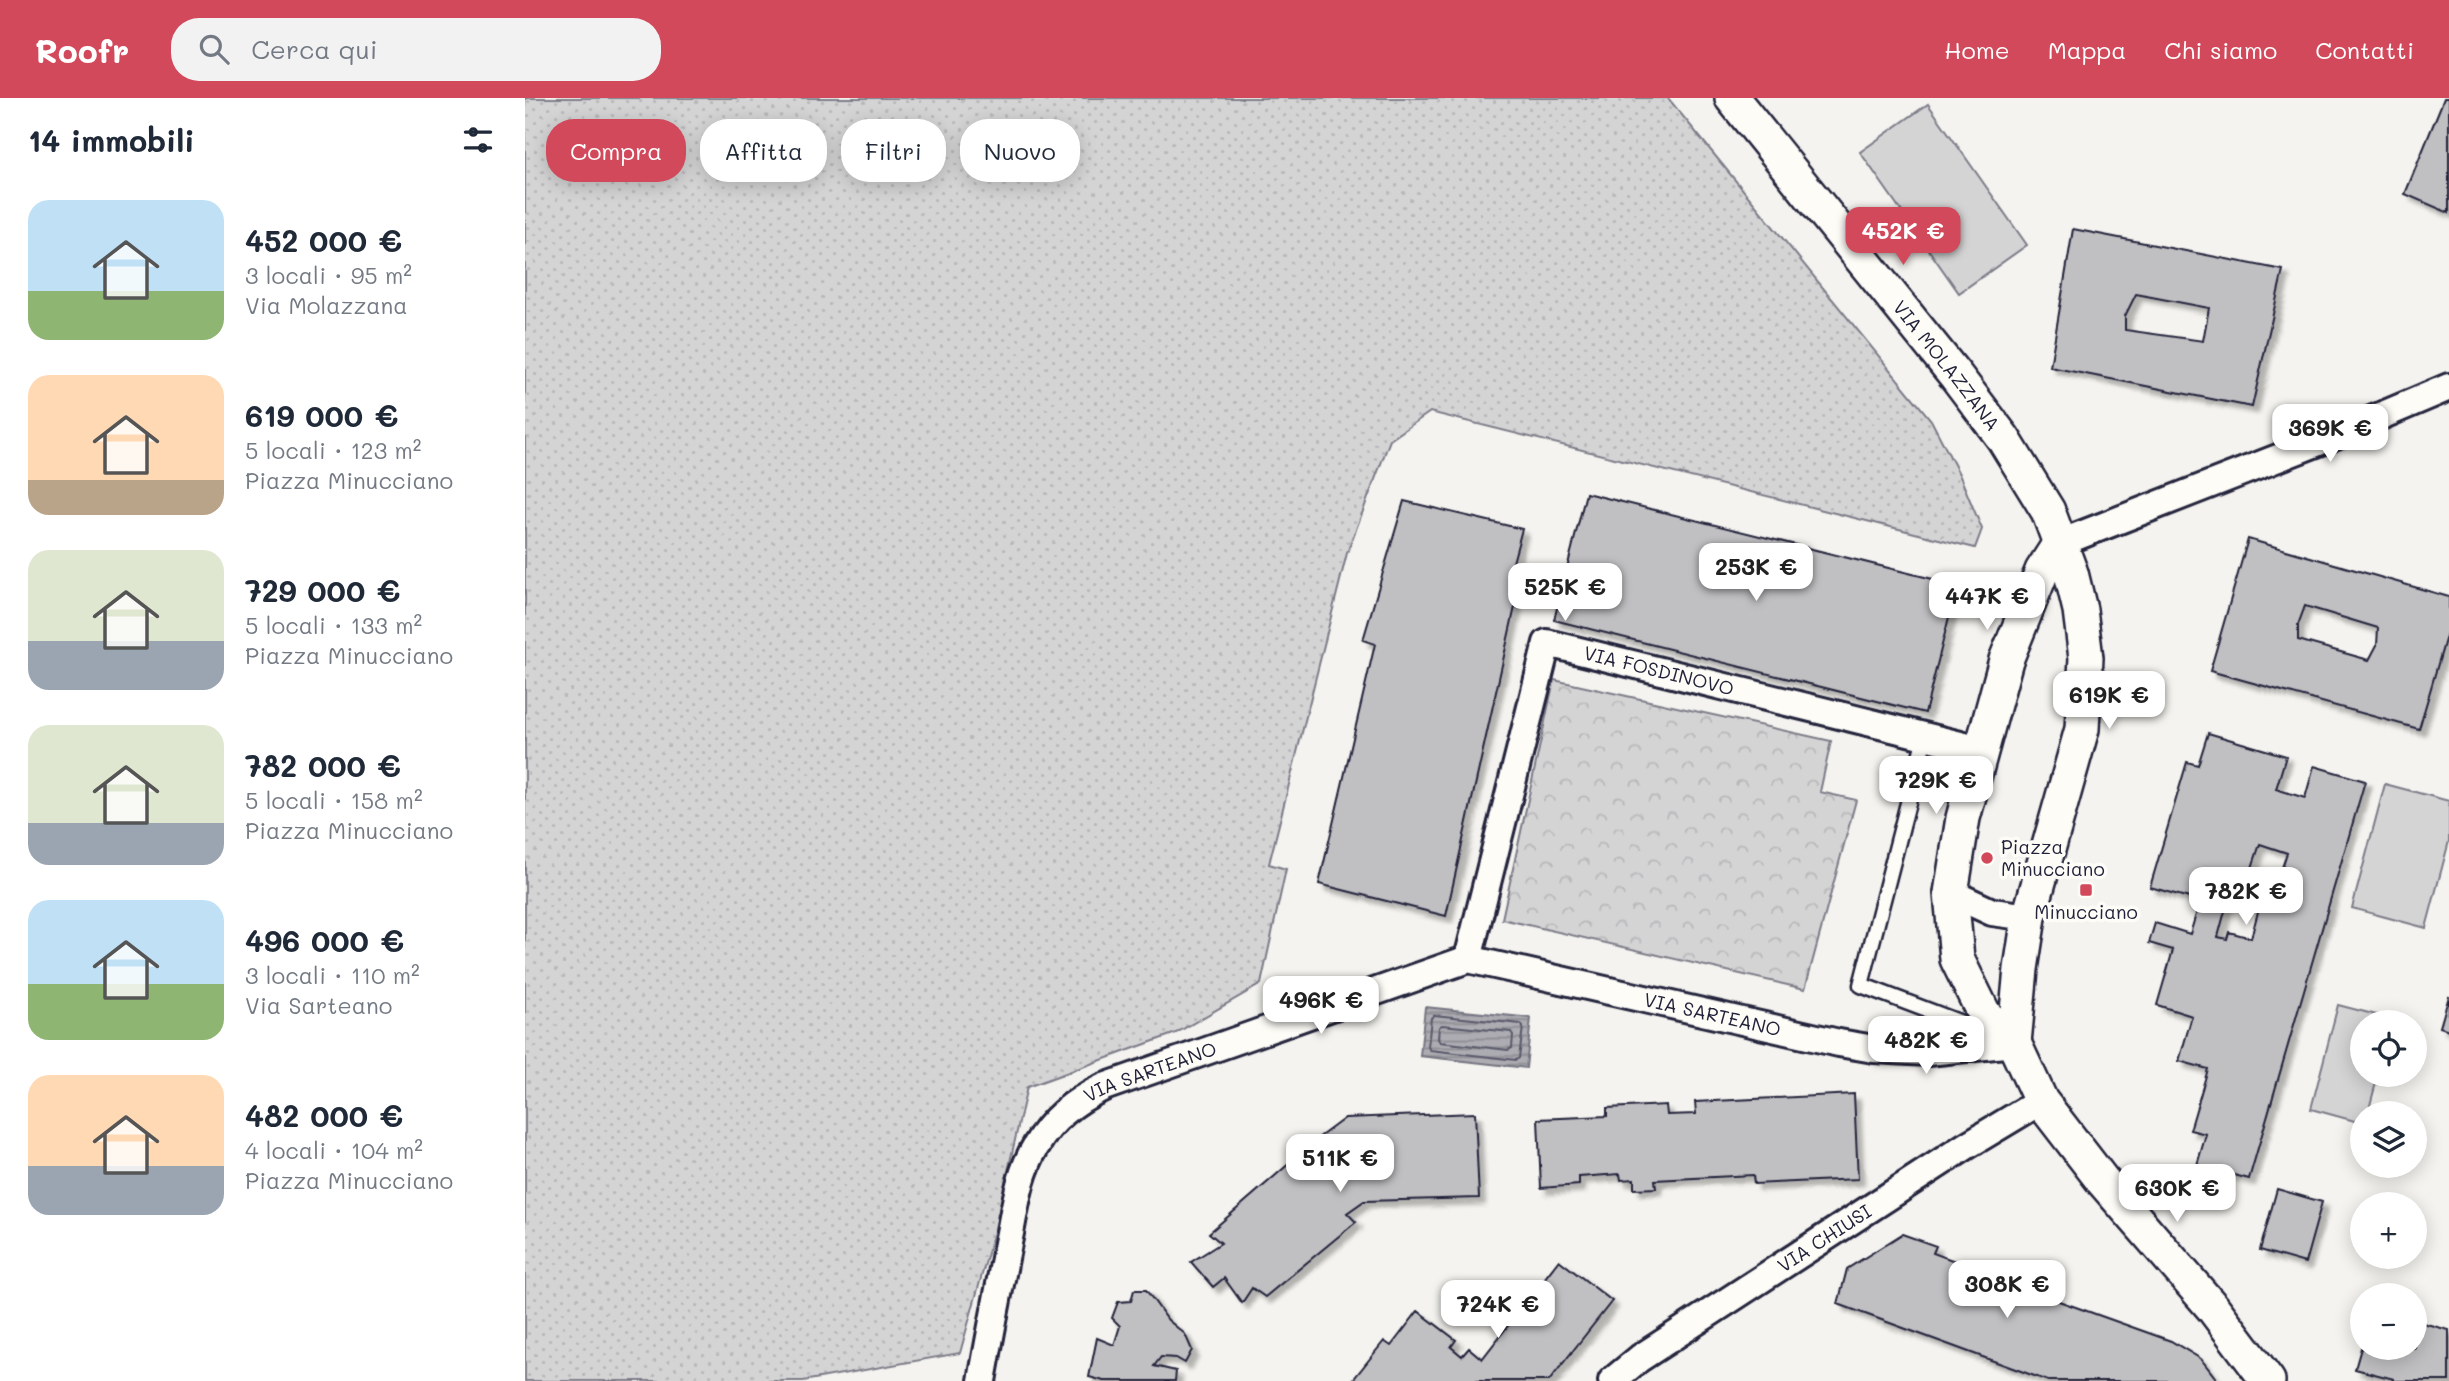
<!DOCTYPE html>
<html lang="it">
<meta charset="utf-8">
<style>
:root{--surface:#fff;--page:#f2f2f3;--text:#1f2937;--muted:#747a83;--accent:#d1495b}
body{margin:0;font-family:Mali,sans-serif;background:var(--page);color:var(--text);height:100vh;display:flex;flex-direction:column;font-size:26px;white-space:nowrap}
*{box-sizing:border-box;margin:0}
p{font-size:23px;color:var(--muted)}
.icon{flex:none;width:38px;height:38px;fill:none;stroke:currentColor;stroke-width:2;stroke-linecap:round;stroke-linejoin:round}
.map{position:relative;flex:1;overflow:hidden}
.panel{display:flex;flex-direction:column;background:var(--surface);width:525px}
.panel>*{flex:none}
.banner{position:absolute;left:21px;top:21px;width:665px;height:63px;display:flex;gap:14px}
.controls{position:absolute;left:1825px;top:912px;display:grid;gap:14px}
.controls a{display:grid;place-items:center;width:77px;height:77px;border-radius:50%;background:var(--surface);box-shadow:0 4px 18px #0003;font-size:35px}
.price{position:absolute;translate:-50% -60px;padding:0 16px;border-radius:14px;background:#fff;color:#222;font-size:23px;line-height:46px;filter:drop-shadow(0 2px 4px #0008)}
.price::after{content:'';position:absolute;left:50%;top:42px;width:21px;height:16px;margin-left:-10px;background:inherit;clip-path:polygon(0 0,100% 0,50% 100%)}
.price.selected{background:var(--accent);color:#fff}
ul{padding:0;list-style:none}
li{display:flex;align-items:center;gap:21px;height:175px;padding:0 28px}
li span{display:grid;place-items:center;flex:none;width:196px;height:140px;border-radius:21px;color:#555}
li>.icon{margin-inline-start:auto}
span .icon{width:84px;height:84px;fill:#fffc;stroke-width:1}
li b{font-size:30px}
h2{display:flex;justify-content:space-between;align-items:center;height:84px;padding:0 28px;font-size:30px}
.pill{padding:0 24px;border-radius:28px;background:var(--surface);box-shadow:0 4px 18px #0003;font-size:24px;line-height:63px}
.pill.selected{background:var(--accent);color:#fff}
header{display:flex;align-items:center;gap:42px;box-sizing:border-box;height:98px;padding:0 35px;background:var(--accent);color:#fff}
header strong{font-size:33px}
nav{display:flex;gap:38px;margin-inline-start:auto;font-size:24px}
.search{width:490px;height:63px;background:var(--page);display:flex;align-items:center;gap:18px;box-sizing:border-box;padding:0 24px;border-radius:28px;color:var(--muted);font-size:26px}
main{display:flex;flex:1;min-height:0}
.map>svg:first-child{display:block}
.grass{fill:url(#grass-dots);stroke:#7c7b88;stroke-width:2}
.park{fill:url(#park-crowns);stroke:#7c7b88;stroke-width:2}
.pitch{fill:#d5d4d5;stroke:#7c7b88;stroke-width:2}
.water{fill:url(#water-rules);stroke:#757582;stroke-width:2}
.lines{fill:none;stroke-linecap:round;stroke-linejoin:round}
.shore{stroke:#59596b;stroke-width:2}
.building{fill:#c0bfc2;stroke:#22223b;stroke-width:2;fill-rule:evenodd;filter:url(#shadow)}
.service-casing{stroke:#22223b;stroke-width:19}
.minor-casing{stroke:#22223b;stroke-width:32}
.tertiary-casing{stroke:#22223b;stroke-width:38}
.service{stroke:#fdfcf7;stroke-width:14}
.minor{stroke:#fdfcf7;stroke-width:26}
.tertiary{stroke:#fdfcf7;stroke-width:33}
.poi-dot{fill:#d1495b;stroke:#fdfcf7;stroke-width:2.5}
.labels{text-anchor:middle;stroke-width:7;stroke-linejoin:round;paint-order:stroke}
.street-label{font-size:19px;fill:#22223b;stroke:#fdfcf7}
.poi-label{font-size:19px;fill:#22223b;stroke:#fdfcf7;text-anchor:start}
</style>
<header>
<strong>Roofr</strong>
<div class="search"><svg class="icon" aria-label="search" viewBox="0 0 24 24"><circle cx="10" cy="10" r="6"/><path d="M15 15l6 6"/></svg>Cerca qui</div>
<nav><a>Home</a><a>Mappa</a><a>Chi siamo</a><a>Contatti</a></nav>
</header>
<main>
<section class="panel">
<h2>14 immobili<svg class="icon" aria-label="filters" viewBox="0 0 24 24"><path d="M4 7h16M4 17h16"/><circle cx="9" cy="7" r="2"/><circle cx="15" cy="17" r="2"/></svg></h2>
<ul>
<li><span style="background:linear-gradient(#bfe0f5 65%,#8fb573 0)"><svg class="icon" aria-label="home" viewBox="0 0 24 24"><path d="M3 11l9-7 9 7M6 9v11h12V9"/></svg></span><div><b>452 000 €</b><p>3 locali · 95 m²</p><p>Via Molazzana</p></div></li>
<li><span style="background:linear-gradient(#ffd9b3 75%,#b9a48a 0)"><svg class="icon" aria-label="home" viewBox="0 0 24 24"><path d="M3 11l9-7 9 7M6 9v11h12V9"/></svg></span><div><b>619 000 €</b><p>5 locali · 123 m²</p><p>Piazza Minucciano</p></div></li>
<li><span style="background:linear-gradient(#dfe7d0 65%,#9aa5b1 0)"><svg class="icon" aria-label="home" viewBox="0 0 24 24"><path d="M3 11l9-7 9 7M6 9v11h12V9"/></svg></span><div><b>729 000 €</b><p>5 locali · 133 m²</p><p>Piazza Minucciano</p></div></li>
<li><span style="background:linear-gradient(#dfe7d0 70%,#9aa5b1 0)"><svg class="icon" aria-label="home" viewBox="0 0 24 24"><path d="M3 11l9-7 9 7M6 9v11h12V9"/></svg></span><div><b>782 000 €</b><p>5 locali · 158 m²</p><p>Piazza Minucciano</p></div></li>
<li><span style="background:linear-gradient(#bfe0f5 60%,#8fb573 0)"><svg class="icon" aria-label="home" viewBox="0 0 24 24"><path d="M3 11l9-7 9 7M6 9v11h12V9"/></svg></span><div><b>496 000 €</b><p>3 locali · 110 m²</p><p>Via Sarteano</p></div></li>
<li><span style="background:linear-gradient(#ffd9b3 65%,#9aa5b1 0)"><svg class="icon" aria-label="home" viewBox="0 0 24 24"><path d="M3 11l9-7 9 7M6 9v11h12V9"/></svg></span><div><b>482 000 €</b><p>4 locali · 104 m²</p><p>Piazza Minucciano</p></div></li>
</ul>
</section>
<div class="map">
<svg width="1924" height="1283" viewBox="0 0 1924 1283">
<defs>
<pattern id="grass-dots" width="8" height="8" patternUnits="userSpaceOnUse" patternTransform="scale(1.75)"><rect width="8" height="8" fill="#d5d4d5"/><path d="M2 2h.1M6 6h.1" fill="none" stroke="#b7b6b8" stroke-width="1.8" stroke-linecap="round"/></pattern>
<pattern id="park-crowns" width="20" height="18" patternUnits="userSpaceOnUse" patternTransform="scale(1.75)"><rect width="20" height="18" fill="#d5d4d5"/><path d="M2 6a3 3 0 1 1 6 0M12 15a3 3 0 1 1 6 0" fill="none" stroke="#b7b6b8"/></pattern>
<pattern id="water-rules" width="6" height="5" patternUnits="userSpaceOnUse" patternTransform="scale(1.75)"><rect width="6" height="5" fill="#acacb2"/><path d="M0 2.5h6" fill="none" stroke="#8c8c92"/></pattern>
<filter id="shadow"><feDropShadow dx="6" dy="6" stdDeviation="2" flood-color="#0004"/></filter>
</defs>
<rect width="100%" height="100%" fill="#f4f3ef"/>
<filter id="ink" filterUnits="userSpaceOnUse"><feTurbulence type="fractalNoise" baseFrequency=".0143" numOctaves="2"/><feDisplacementMap in="SourceGraphic" scale="14" xChannelSelector="R" yChannelSelector="G"/><feConvolveMatrix kernelMatrix="1 2 1 2 8 2 1 2 1" color-interpolation-filters="sRGB"/></filter>
<g filter="url(#ink)">
<path class="grass" d="M0 0H1143L1406 322 1434 376 1457 431 1450 450 905 314 865 342 822 455 744 766 761 771 736 886 651 935 502 989 470 1130 435 1255 278 1283H0Z"/>
<path class="park" d="M1029 582 1306 643 1295 694 1331 702 1280 891 977 821Z"/>
<path class="pitch" d="M1403 6 1502 147 1434 195 1335 54Z
M1860 686 1924 703V743L1901 830 1827 810Z
M1813 907 1867 921 1866 924H1838V976L1853 977 1843 1015H1838L1837 1025 1786 1011Z"/>
<path class="water" d="M900 909 1006 920 1001 970 895 958Z"/>
<g class="lines">
<path class="shore" d="M909 917 996 926 998 929 994 960 991 962 905 952 903 949 906 920Z
M917 927 986 934 988 937 987 950 983 952 915 944 913 941 914 929Z"/>
</g>
<path class="building" d="M1919 0H1924V115L1880 96Z
M1548 131 1758 172 1727 309 1525 269ZM1611 196 1684 210 1678 243 1600 232V218Z
M1061 395 1432 487 1400 615 1029 522Z
M879 403 997 431 986 472 998 473 921 818 794 786 850 546 838 542Z
M1723 441 1924 499V528L1894 631 1685 573ZM1780 508 1853 530 1852 547 1844 562 1773 542V527Z
M1683 635 1761 658 1751 691 1780 700 1789 668 1840 683 1724 1081 1672 1067 1681 1036 1665 1032 1683 971 1654 963 1667 918 1632 907 1648 852 1624 845 1630 825 1665 836 1675 803 1625 789 1662 664 1673 667ZM1735 746 1762 755 1751 787 1738 782 1736 790 1722 785ZM1704 798 1735 806 1726 840 1704 834 1702 841 1693 839Z
M1924 898V932L1915 929Z
M1329 996 1333 1081 1229 1086 1228 1077 1130 1082 1131 1090 1109 1091V1081L1096 1082 1095 1076 1054 1079V1087L1016 1090 1013 1021 1082 1018V1010L1141 1007 1142 1017 1171 1016 1170 1004Z
M950 1015 954 1100 839 1103 822 1115 831 1124 740 1199 727 1190 717 1205 699 1180 688 1189 666 1164 696 1145 684 1135 774 1057 780 1067 800 1053 789 1043 820 1020Z
M1752 1091 1797 1104 1780 1165 1735 1152Z
M1377 1136 1411 1148 1408 1155 1460 1174 1461 1163 1504 1182 1503 1192 1646 1243 1676 1261 1693 1283H1523L1313 1206 1322 1171Z
M1034 1162 1087 1203 1024 1283H827L859 1243 866 1248 893 1213 931 1242 926 1249 937 1258 944 1250 957 1261Z
M609 1192H621L643 1222 660 1236 667 1252 660 1265 651 1260 636 1259 629 1268 651 1273 650 1283H579L564 1279 572 1240 589 1247 595 1228 587 1220 593 1204 606 1203Z
M1890 1223 1924 1232V1283H1869V1281L1830 1271 1838 1243V1250H1890Z"/>
<g class="lines">
<defs>
<path id="service" d="M1400 639 1336 887 1468 937"/>
<g id="minor">
<path d="M1535 445 1799 342 1924 289"/>
<path d="M1426 795 1467 814 1504 819"/>
<path id="s1" d="M943 861 1022 545 1456 652"/>
<path id="s2" d="M457 1283C465 1237 474 1191 483 1145 490 1112 493 1077 511 1048 527 1020 551 1002 579 989L943 861 1314 945 1349 951 1403 954 1489 945"/>
<path id="s3" d="M1087 1283 1115 1260 1441 1048 1516 1003"/>
</g>
<g id="tertiary">
<path id="s4" d="M1207 0 1431 278 1478 340 1523 413 1546 475 1555 512 1561 560 1557 631 1504 819 1496 871 1489 945"/>
<path d="M1535 445 1517 473 1481 562 1438 720 1426 795 1432 861 1459 916 1489 945 1516 1003 1577 1082 1688 1210 1743 1283"/>
</g>
</defs>
<use href="#service" class="service-casing"/>
<use href="#minor" class="minor-casing"/>
<use href="#tertiary" class="tertiary-casing"/>
<use href="#service" class="service"/>
<use href="#minor" class="minor"/>
<use href="#tertiary" class="tertiary"/>
</g>
</g>
<g class="poi-dot">
<circle cx="1462" cy="760" r="7"/>
<rect x="1554" y="785" width="14" height="14" rx="3.5"/>
</g>
<g class="labels">
<g class="street-label">
<text dy="7" stroke="none"><textPath href="#s4" startOffset="343">VIA MOLAZZANA</textPath></text>
<text dy="7" stroke="none"><textPath href="#s1" startOffset="441">VIA FOSDINOVO</textPath></text>
<text dy="7" stroke="none"><textPath href="#s2" startOffset="970">VIA SARTEANO</textPath></text>
<text dy="7" stroke="none"><textPath href="#s2" startOffset="382">VIA SARTEANO</textPath></text>
<text dy="7" stroke="none"><textPath href="#s3" startOffset="256">VIA CHIUSI</textPath></text>
</g>
<g class="poi-label">
<text x="1476" y="756">Piazza<tspan x="1476" dy="22">Minucciano</tspan></text>
<text x="1561" y="821" text-anchor="middle">Minucciano</text>
</g>
</g>
</svg>
<div class="controls">
<a><svg class="icon" aria-label="locate" viewBox="0 0 24 24"><circle cx="12" cy="12" r="6"/><path d="M12 2v4M12 18v4M2 12h4M18 12h4"/></svg></a>
<a><svg class="icon" aria-label="layers" viewBox="0 0 24 24"><path d="M12 4l9 5-9 5-9-5zM3 14l9 5 9-5"/></svg></a>
<a>+</a>
<a>−</a>
</div>
<b class="price selected" style="left:1378px;top:169px">452K €</b>
<b class="price" style="left:1805px;top:366px">369K €</b>
<b class="price" style="left:1231px;top:505px">253K €</b>
<b class="price" style="left:1040px;top:525px">525K €</b>
<b class="price" style="left:1462px;top:534px">447K €</b>
<b class="price" style="left:1584px;top:633px">619K €</b>
<b class="price" style="left:1411px;top:718px">729K €</b>
<b class="price" style="left:1721px;top:829px">782K €</b>
<b class="price" style="left:796px;top:938px">496K €</b>
<b class="price" style="left:1401px;top:978px">482K €</b>
<b class="price" style="left:815px;top:1096px">511K €</b>
<b class="price" style="left:1652px;top:1126px">630K €</b>
<b class="price" style="left:1482px;top:1222px">308K €</b>
<b class="price" style="left:973px;top:1242px">724K €</b>
<div class="banner">
<a class="pill selected">Compra</a>
<a class="pill">Affitta</a>
<a class="pill">Filtri</a>
<a class="pill">Nuovo</a>
</div>
</div>
</main>
